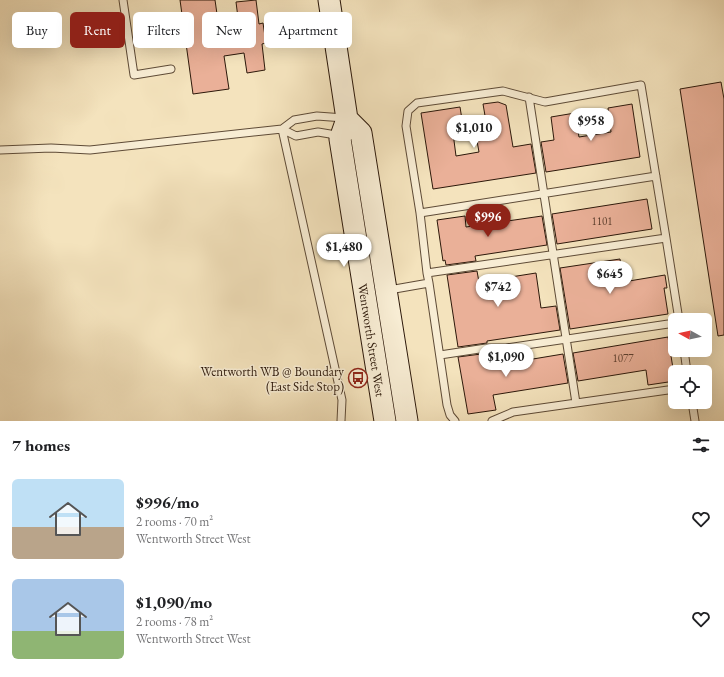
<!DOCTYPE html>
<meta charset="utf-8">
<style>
:root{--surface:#fff;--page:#f2f2f2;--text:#202124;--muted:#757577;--accent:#8f2418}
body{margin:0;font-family:"EB Garamond",serif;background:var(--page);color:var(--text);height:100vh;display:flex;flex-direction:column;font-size:15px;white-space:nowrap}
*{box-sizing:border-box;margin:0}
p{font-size:13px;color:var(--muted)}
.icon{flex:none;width:22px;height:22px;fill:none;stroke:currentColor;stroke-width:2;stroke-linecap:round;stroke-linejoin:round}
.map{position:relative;height:421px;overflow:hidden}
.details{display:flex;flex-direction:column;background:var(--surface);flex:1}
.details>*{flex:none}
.guide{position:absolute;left:12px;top:12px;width:400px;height:36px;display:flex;gap:8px}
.needle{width:26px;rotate:278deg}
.tools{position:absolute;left:668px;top:313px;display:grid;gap:8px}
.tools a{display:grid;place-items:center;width:44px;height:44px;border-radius:6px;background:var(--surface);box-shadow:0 4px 16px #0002;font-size:20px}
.price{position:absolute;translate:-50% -34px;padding:0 9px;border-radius:14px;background:#fff;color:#222;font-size:13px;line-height:26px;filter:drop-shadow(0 1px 2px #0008)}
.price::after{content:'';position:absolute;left:50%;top:24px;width:12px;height:9px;margin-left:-6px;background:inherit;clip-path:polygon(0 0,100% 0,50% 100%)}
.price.active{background:var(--accent);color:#fff}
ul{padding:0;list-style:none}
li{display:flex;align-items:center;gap:12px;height:100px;padding:0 12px}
li span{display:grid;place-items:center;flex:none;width:112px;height:80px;border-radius:6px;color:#555}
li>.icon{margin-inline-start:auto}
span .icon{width:48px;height:48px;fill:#fffc;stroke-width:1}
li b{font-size:17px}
h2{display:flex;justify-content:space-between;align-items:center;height:48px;padding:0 12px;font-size:17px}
.tag{padding:0 14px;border-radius:6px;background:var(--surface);box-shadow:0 4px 16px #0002;font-size:14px;line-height:36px}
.tag.active{background:var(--accent);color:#fff}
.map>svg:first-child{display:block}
.building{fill:#eab098;stroke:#2c180a}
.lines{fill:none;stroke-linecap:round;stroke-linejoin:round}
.service-casing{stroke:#5e4b37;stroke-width:9}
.secondary-casing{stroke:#2c180a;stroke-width:23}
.service{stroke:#f8edd4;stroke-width:7}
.secondary{stroke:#f8edd4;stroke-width:21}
.labels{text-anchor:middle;stroke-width:3;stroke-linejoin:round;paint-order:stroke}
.number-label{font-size:11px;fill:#5c3e2e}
.street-label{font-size:13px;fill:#2c180a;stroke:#f8edd4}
.poi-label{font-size:13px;fill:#2c180a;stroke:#f8edd4;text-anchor:end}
</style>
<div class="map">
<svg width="724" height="421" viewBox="0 0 724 421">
<rect width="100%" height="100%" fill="#f4e3bd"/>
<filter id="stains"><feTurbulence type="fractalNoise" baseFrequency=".005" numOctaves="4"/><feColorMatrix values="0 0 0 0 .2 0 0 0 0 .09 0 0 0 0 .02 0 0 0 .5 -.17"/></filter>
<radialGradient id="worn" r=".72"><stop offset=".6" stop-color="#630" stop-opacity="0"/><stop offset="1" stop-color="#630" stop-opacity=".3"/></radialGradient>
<path class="building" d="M180 0H215L218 21 238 18 236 2 256 0 259 24 263 23 266 43 262 44 265 70 247 73 244 53 224 56 229 89 193 94Z
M721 82 724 99V335L718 336 680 89Z
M498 102 506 105 513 147 531 144 536 173 433 189 421 113 460 107 464 132 453 133 456 156 479 152 477 141 489 139 483 104Z
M632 104 640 157 546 172 541 142 554 140 551 117 575 113 579 137 611 132 608 108Z
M647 199 652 229 557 244 552 214Z
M465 216 466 227 542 216 547 245 475 256 476 261 446 265 445 260 443 261 437 220Z
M620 259 623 282 665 275 667 288H664L668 314 570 329 560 268Z
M477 271 479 282 536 273 541 308 556 306 560 330 487 341V343L458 347 447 275Z
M668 337 675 381 648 385 646 370 578 381 573 353Z
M489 353 491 366 563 354 568 383 493 395 496 410 468 414 458 357Z"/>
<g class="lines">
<defs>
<path id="service" d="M123 0 134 75 171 69
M529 97 576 403
M282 129 342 400 341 421
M282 129 294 120 317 116 344 118
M0 150 51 148 90 150 282 129 296 136 318 132 330 134 338 138
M420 213 656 176
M427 273 420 213 406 126 408 111 417 103 503 91 545 102 641 85 666 238
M429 283 447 405 450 415 455 421
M389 290 429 283 427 273 666 238 679 320
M684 350 687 372
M440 355 486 348H506L675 323
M692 402 695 421
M492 421 513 412 675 389"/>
<path id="secondary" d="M329 0 347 119 340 139 385 421
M347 119 361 133 407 421"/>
</defs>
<use href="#service" class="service-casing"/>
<use href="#secondary" class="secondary-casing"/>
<use href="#service" class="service"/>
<use href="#secondary" class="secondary"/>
</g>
<defs>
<symbol id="bus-ring" viewBox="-11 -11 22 22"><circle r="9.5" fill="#f8edd4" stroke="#8f2418" stroke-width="1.5"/><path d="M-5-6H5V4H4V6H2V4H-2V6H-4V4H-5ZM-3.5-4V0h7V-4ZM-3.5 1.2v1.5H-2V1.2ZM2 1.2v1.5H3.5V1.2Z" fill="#8f2418"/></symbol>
</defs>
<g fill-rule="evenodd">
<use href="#bus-ring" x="347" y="367" width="22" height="22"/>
</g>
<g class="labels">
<g class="number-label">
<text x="602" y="225">1101</text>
<text x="623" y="362">1077</text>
</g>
<g class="street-label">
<text transform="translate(372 340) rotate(81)" y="5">Wentworth Street West</text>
</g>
<g class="poi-label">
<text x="344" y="376">Wentworth WB @ Boundary<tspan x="344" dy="15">(East Side Stop)</tspan></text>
</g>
</g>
<rect width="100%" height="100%" filter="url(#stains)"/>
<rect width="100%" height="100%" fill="url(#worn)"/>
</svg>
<div class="tools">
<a><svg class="needle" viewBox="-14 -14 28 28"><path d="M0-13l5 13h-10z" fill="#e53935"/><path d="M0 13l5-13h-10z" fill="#757577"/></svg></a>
<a><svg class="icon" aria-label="locate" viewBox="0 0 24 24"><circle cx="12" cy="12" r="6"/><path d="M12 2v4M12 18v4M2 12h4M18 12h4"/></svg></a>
</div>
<b class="price" style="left:591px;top:142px">$958</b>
<b class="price" style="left:474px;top:149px">$1,010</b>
<b class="price active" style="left:488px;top:238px">$996</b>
<b class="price" style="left:344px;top:268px">$1,480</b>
<b class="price" style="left:610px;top:295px">$645</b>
<b class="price" style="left:498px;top:308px">$742</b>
<b class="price" style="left:506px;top:378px">$1,090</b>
<div class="guide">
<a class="tag">Buy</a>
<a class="tag active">Rent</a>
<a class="tag">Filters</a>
<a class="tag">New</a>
<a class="tag">Apartment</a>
</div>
</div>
<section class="details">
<h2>7 homes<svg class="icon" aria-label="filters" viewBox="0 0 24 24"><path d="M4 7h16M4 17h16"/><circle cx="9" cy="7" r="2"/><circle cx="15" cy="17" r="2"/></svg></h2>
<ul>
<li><span style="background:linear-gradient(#bfe0f5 60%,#b9a48a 0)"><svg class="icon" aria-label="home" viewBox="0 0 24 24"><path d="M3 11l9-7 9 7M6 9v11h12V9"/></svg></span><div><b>$996/mo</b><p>2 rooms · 70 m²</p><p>Wentworth Street West</p></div><svg class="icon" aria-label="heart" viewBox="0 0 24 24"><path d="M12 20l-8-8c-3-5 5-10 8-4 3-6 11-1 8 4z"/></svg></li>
<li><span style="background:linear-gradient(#a9c7e8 65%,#8fb573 0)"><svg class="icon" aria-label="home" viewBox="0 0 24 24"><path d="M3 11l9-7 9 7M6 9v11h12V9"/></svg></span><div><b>$1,090/mo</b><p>2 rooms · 78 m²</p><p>Wentworth Street West</p></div><svg class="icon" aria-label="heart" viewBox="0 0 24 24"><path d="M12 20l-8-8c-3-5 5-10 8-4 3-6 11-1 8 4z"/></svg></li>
</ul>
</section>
